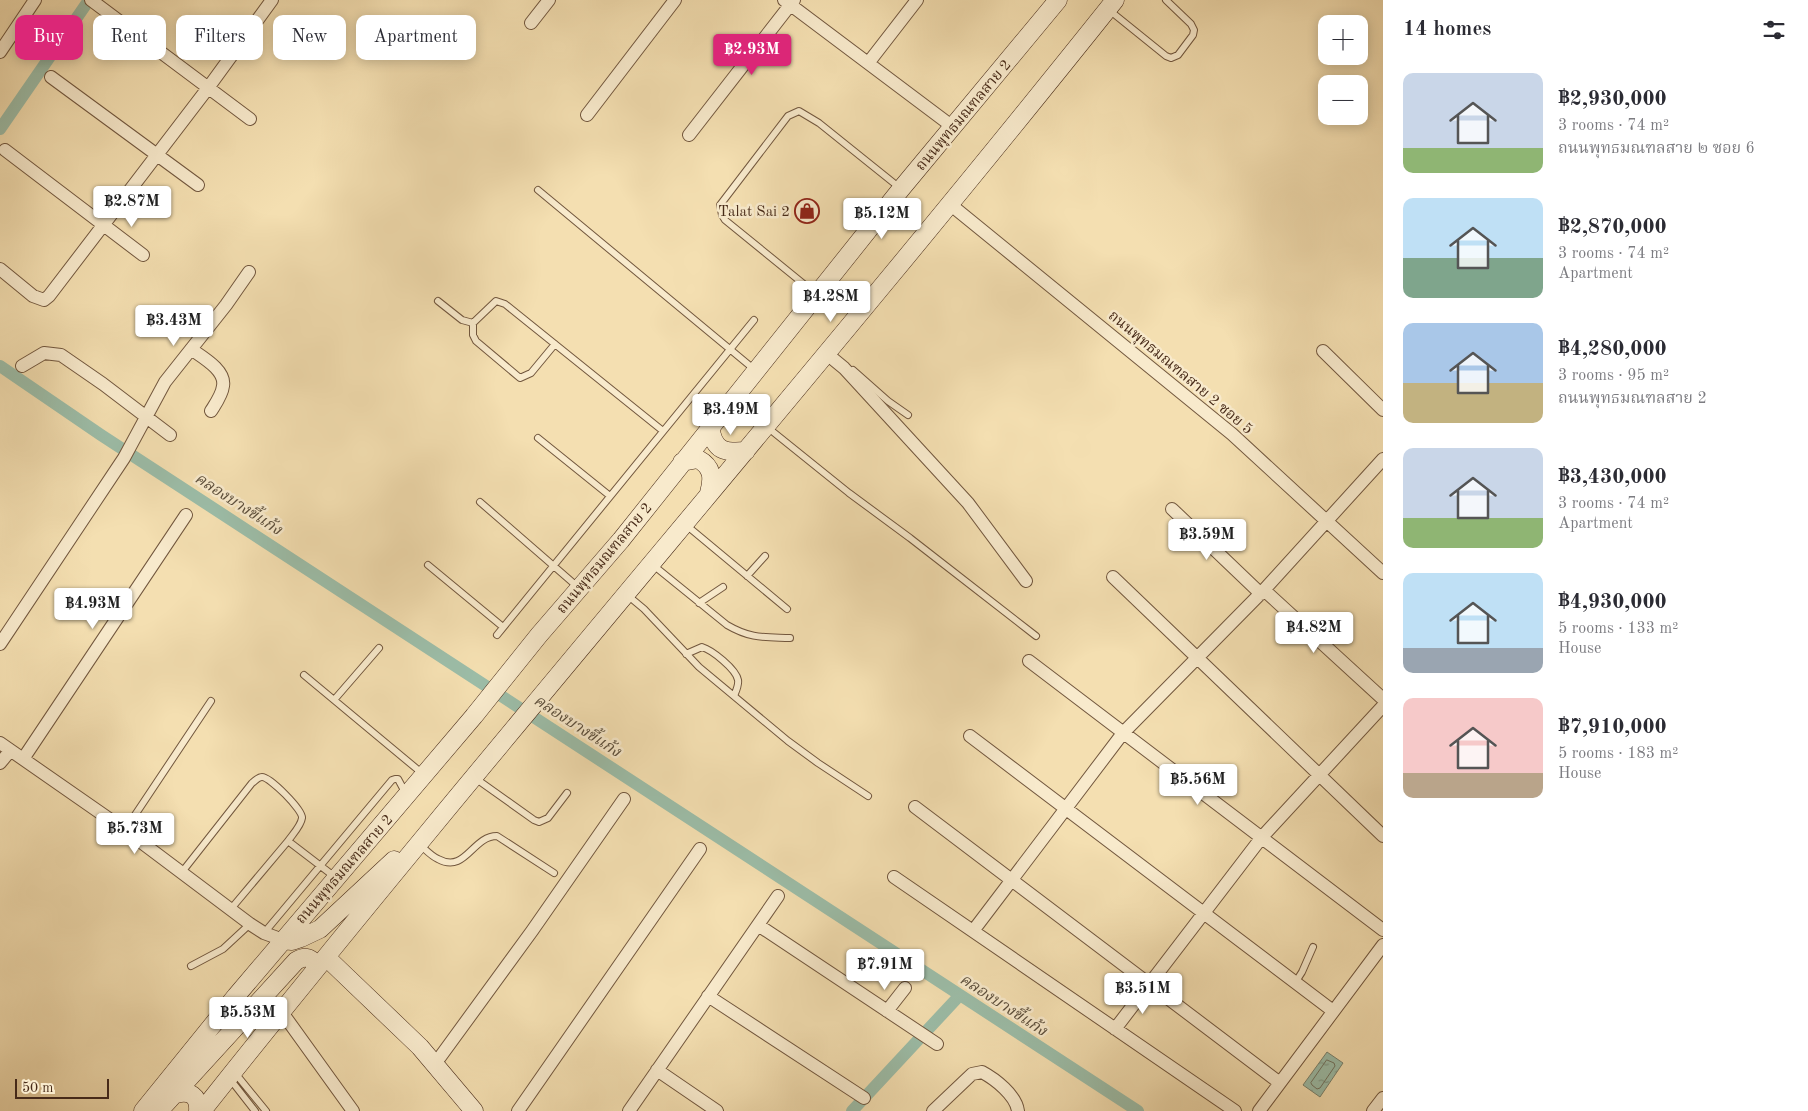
<!DOCTYPE html>
<meta charset="utf-8">
<style>
:root{--surface:#fff;--page:#f7f7f7;--text:#2b2b33;--muted:#7c7c81;--accent:#db2777}
body{margin:0;font-family:"Old Standard TT","Noto Serif Thai",serif;background:var(--page);color:var(--text);height:100vh;display:flex;flex-direction:column;font-size:19px;white-space:nowrap}
*{box-sizing:border-box;margin:0}
p{font-size:16px;color:var(--muted)}
.icon{flex:none;width:28px;height:28px;fill:none;stroke:currentColor;stroke-width:2;stroke-linecap:round;stroke-linejoin:round}
.map{position:relative;flex:1;overflow:hidden}
.details{display:flex;flex-direction:column;background:var(--surface);width:425px}
.details>*{flex:none}
.banner{position:absolute;left:15px;top:15px;width:475px;height:45px;display:flex;gap:10px}
.fabs{position:absolute;left:1318px;top:15px;display:grid;gap:10px}
.fabs a{display:grid;place-items:center;width:50px;height:50px;border-radius:10px;background:var(--surface);box-shadow:0 2px 12px #0003;font-size:25px}
.scale{position:absolute;left:15px;bottom:12px;width:94px;box-sizing:border-box;padding-left:5px;border:2px solid #472a18;border-top:0;font-size:14px;line-height:18px;white-space:nowrap;color:#472a18;-webkit-text-stroke:4px #f8eacc;paint-order:stroke}
.price{position:absolute;translate:-50% -42px;padding:0 11px;border-radius:5px;background:#fff;color:#222;font-size:16px;line-height:32px;filter:drop-shadow(0 1px 2px #0008)}
.price::after{content:'';position:absolute;left:50%;top:30px;width:15px;height:11px;margin-left:-8px;background:inherit;clip-path:polygon(0 0,100% 0,50% 100%)}
.price.on{background:var(--accent);color:#fff}
ul{padding:0;list-style:none}
li{display:flex;align-items:center;gap:15px;height:125px;padding:0 20px}
li span{display:grid;place-items:center;flex:none;width:140px;height:100px;border-radius:10px;color:#555}
li>.icon{margin-inline-start:auto}
span .icon{width:60px;height:60px;fill:#fffc;stroke-width:1}
li b{font-size:21px}
h2{display:flex;justify-content:space-between;align-items:center;height:60px;padding:0 20px;font-size:21px}
.pill{padding:0 18px;border-radius:10px;background:var(--surface);box-shadow:0 2px 12px #0003;font-size:18px;line-height:45px}
.pill.on{background:var(--accent);color:#fff}
main{display:flex;flex:1;min-height:0}
.map>svg:first-child{display:block}
.water{fill:url(#water-ripples);stroke:#7a826e}
.lines{fill:none;stroke-linecap:round;stroke-linejoin:round}
.shore{stroke:#727460;stroke-width:1}
.canal{stroke:#9cbda8;stroke-width:12}
.lane-casing{stroke:#72573e;stroke-width:8}
.street-casing{stroke:#72573e;stroke-width:14}
.secondary-casing{stroke:#472a18;stroke-width:19}
.lane{stroke:#f8eacc;stroke-width:6}
.street{stroke:#f8eacc;stroke-width:12}
.secondary{stroke:#f8eacc;stroke-width:18}
.labels{text-anchor:middle;stroke-width:5;stroke-linejoin:round;paint-order:stroke}
.street-label{font-size:15px;fill:#472a18;stroke:#f8eacc}
.poi-label{font-size:15px;fill:#472a18;stroke:#f8eacc;text-anchor:end}
.water-label{font-size:16px;font-style:italic;fill:#5c4f3c;stroke:#f8eacc}
</style>
<main>
<div class="map">
<svg width="1383" height="1111" viewBox="0 0 1383 1111">
<defs>
<pattern id="water-ripples" width="26" height="14" patternUnits="userSpaceOnUse" patternTransform="scale(1.25)"><rect width="26" height="14" fill="#9cbda8"/><path d="M2 4q2-2 4 0t4 0M15 11q2-2 4 0t4 0" fill="none" stroke="#819a88"/></pattern>
</defs>
<rect width="100%" height="100%" fill="#f4dfb1"/>
<filter id="stains"><feTurbulence type="fractalNoise" baseFrequency=".004" numOctaves="4"/><feColorMatrix values="0 0 0 0 .2 0 0 0 0 .09 0 0 0 0 .02 0 0 0 .5 -.17"/></filter>
<radialGradient id="worn" r=".72"><stop offset=".6" stop-color="#630" stop-opacity="0"/><stop offset="1" stop-color="#630" stop-opacity=".3"/></radialGradient>
<path class="water" d="M1327 1052 1343 1063 1320 1097 1303 1085Z"/>
<g class="lines">
<path class="shore" d="M1327 1060 1334 1063 1335 1066 1320 1088 1317 1089 1312 1085 1311 1083Z"/>
<path class="canal" d="M0 129 89 0
M0 366 101 435 1138 1111
M852 1111 960 995"/>
<defs>
<path id="lane" d="M1109 10 1166 56 1171 58 1178 55 1193 35 1194 30 1191 24 1166 0
M538 190 755 370
M816 294 725 220 722 215 720 205 788 116 799 111 819 123 900 188
M438 301 462 320 473 323 496 301 505 304 663 431
M473 323V335L476 341 520 378 531 373 555 344
M853 370 888 401 908 415
M767 427 849 493 910 538 1036 636
M538 438 610 496
M480 502 579 588
M686 525 787 609
M428 565 503 627
M653 565 727 625C751 639 764 637 790 638
M747 576 765 556
M626 594 644 609 699 667 788 741 818 763 868 796
M699 603 723 587
M497 635 754 320
M686 654 702 647C712 650 736 669 738 680 739 685 736 691 734 696
M304 675 423 774
M334 700 379 648
M475 778 534 820 539 822 548 818 567 793
M125 830 211 701
M419 844C425 849 431 856 438 859 466 874 472 836 497 836L554 873
M182 872 252 783C255 781 258 777 262 777 270 777 303 810 302 818 301 826 292 835 288 841L335 877
M230 910 288 841
M264 933 392 780 395 779H398L406 794
M191 966 223 949 250 924
M1295 983 1302 972 1313 947
M235 1073 266 1111
M230 1079 255 1111"/>
<path id="street" d="M91 0 250 119
M784 0 953 127
M531 23 549 0
M0 52 35 0
M869 62 917 0
M51 77 198 185
M587 115 675 0
M689 135 794 0
M5 150 143 255
M951 205 1232 434 1383 573
M0 269 33 296 44 300 49 296 208 88 272 0
M191 349C202 357 226 370 223 386 222 395 216 403 211 411
M1323 351 1383 410
M827 354 844 368 968 503 1026 581
M22 366 44 353 61 355 103 384 170 435
M1172 509 1261 594
M1113 577 1383 836
M1264 590 1383 699
M0 644 124 458 165 382 226 305 249 272
M1029 661 1383 930
M970 736 1333 1011
M0 743 125 830 250 924 264 933 283 940
M23 759 186 515
M0 763 10 751
M915 807 1280 1083
M894 877 1235 1111
M758 925 937 1044
M973 931 1123 733 1264 590 1383 459
M708 996 864 1098
M281 1011 353 1111
M887 1011 905 988
M1115 1029 1262 837 1383 706
M435 1064 532 931 624 799
M657 1070 717 1111
M518 1111 700 849
M629 1111 778 896
M933 1111 972 1074 982 1072C995 1079 1016 1095 1018 1111
M1259 1111 1383 945
M1373 1111 1383 1098"/>
<path id="secondary" d="M710 427C714 451 724 453 746 451
M682 462 698 459C713 467 713 478 709 493
M283 940 292 941 301 938 320 929 394 860
M326 957 420 1047 474 1111
M176 1094C190 1090 199 1096 198 1111
M143 1111 236 996 474 716 539 635 621 540 901 189 1058 0
M159 1111 296 961C306 955 310 958 318 965
M202 1111C500 736 816 375 1115 0"/>
</defs>
<use href="#lane" class="lane-casing"/>
<use href="#street" class="street-casing"/>
<use href="#secondary" class="secondary-casing"/>
<use href="#lane" class="lane"/>
<use href="#street" class="street"/>
<use href="#secondary" class="secondary"/>
</g>
<defs>
<symbol id="shop-ring" viewBox="-11 -11 22 22"><circle r="9.5" fill="#f8eacc" stroke="#8f2418" stroke-width="1.5"/><path d="M-5-2.5h2.3a2.7 3.5 0 0 1 5.4 0H5L5.5 6h-11ZM-1.5-2.5h3a1.5 2.3 0 0 0-3 0Z" fill="#8f2418"/></symbol>
</defs>
<g fill-rule="evenodd">
<use href="#shop-ring" x="793" y="197" width="28" height="28"/>
</g>
<g class="labels">
<g class="street-label">
<text transform="translate(963 115) rotate(-50)" y="5">ถนนพุทธมณฑลสาย 2</text>
<text transform="translate(1181 372) rotate(40)" y="5">ถนนพุทธมณฑลสาย 2 ซอย 5</text>
<text transform="translate(604 558) rotate(-50)" y="5">ถนนพุทธมณฑลสาย 2</text>
<text transform="translate(344 869) rotate(-49)" y="5">ถนนพุทธมณฑลสาย 2</text>
</g>
<g class="poi-label">
<text x="790" y="216">Talat Sai 2</text>
</g>
<g class="water-label">
<text transform="translate(239 503) rotate(33)" y="6">คลองบางขี้แก้ง</text>
<text transform="translate(578 725) rotate(33)" y="6">คลองบางขี้แก้ง</text>
<text transform="translate(1004 1004) rotate(33)" y="6">คลองบางขี้แก้ง</text>
</g>
</g>
<rect width="100%" height="100%" filter="url(#stains)"/>
<rect width="100%" height="100%" fill="url(#worn)"/>
</svg>
<div class="fabs">
<a>+</a>
<a>−</a>
</div>
<div class="scale">50 m</div>
<b class="price on" style="left:752px;top:76px">฿2.93M</b>
<b class="price" style="left:132px;top:228px">฿2.87M</b>
<b class="price" style="left:882px;top:240px">฿5.12M</b>
<b class="price" style="left:831px;top:323px">฿4.28M</b>
<b class="price" style="left:174px;top:347px">฿3.43M</b>
<b class="price" style="left:731px;top:436px">฿3.49M</b>
<b class="price" style="left:1207px;top:561px">฿3.59M</b>
<b class="price" style="left:93px;top:630px">฿4.93M</b>
<b class="price" style="left:1314px;top:654px">฿4.82M</b>
<b class="price" style="left:1198px;top:806px">฿5.56M</b>
<b class="price" style="left:135px;top:855px">฿5.73M</b>
<b class="price" style="left:885px;top:991px">฿7.91M</b>
<b class="price" style="left:1143px;top:1015px">฿3.51M</b>
<b class="price" style="left:248px;top:1039px">฿5.53M</b>
<div class="banner">
<a class="pill on">Buy</a>
<a class="pill">Rent</a>
<a class="pill">Filters</a>
<a class="pill">New</a>
<a class="pill">Apartment</a>
</div>
</div>
<section class="details">
<h2>14 homes<svg class="icon" aria-label="filters" viewBox="0 0 24 24"><path d="M4 7h16M4 17h16"/><circle cx="9" cy="7" r="2"/><circle cx="15" cy="17" r="2"/></svg></h2>
<ul>
<li><span style="background:linear-gradient(#c9d6e8 75%,#8fb573 0)"><svg class="icon" aria-label="home" viewBox="0 0 24 24"><path d="M3 11l9-7 9 7M6 9v11h12V9"/></svg></span><div><b>฿2,930,000</b><p>3 rooms · 74 m²</p><p>ถนนพุทธมณฑลสาย ๒ ซอย 6</p></div></li>
<li><span style="background:linear-gradient(#bfe0f5 60%,#7fa58c 0)"><svg class="icon" aria-label="home" viewBox="0 0 24 24"><path d="M3 11l9-7 9 7M6 9v11h12V9"/></svg></span><div><b>฿2,870,000</b><p>3 rooms · 74 m²</p><p>Apartment</p></div></li>
<li><span style="background:linear-gradient(#a9c7e8 60%,#c2b280 0)"><svg class="icon" aria-label="home" viewBox="0 0 24 24"><path d="M3 11l9-7 9 7M6 9v11h12V9"/></svg></span><div><b>฿4,280,000</b><p>3 rooms · 95 m²</p><p>ถนนพุทธมณฑลสาย 2</p></div></li>
<li><span style="background:linear-gradient(#c9d6e8 70%,#8fb573 0)"><svg class="icon" aria-label="home" viewBox="0 0 24 24"><path d="M3 11l9-7 9 7M6 9v11h12V9"/></svg></span><div><b>฿3,430,000</b><p>3 rooms · 74 m²</p><p>Apartment</p></div></li>
<li><span style="background:linear-gradient(#bfe0f5 75%,#9aa5b1 0)"><svg class="icon" aria-label="home" viewBox="0 0 24 24"><path d="M3 11l9-7 9 7M6 9v11h12V9"/></svg></span><div><b>฿4,930,000</b><p>5 rooms · 133 m²</p><p>House</p></div></li>
<li><span style="background:linear-gradient(#f6c9c9 75%,#b9a48a 0)"><svg class="icon" aria-label="home" viewBox="0 0 24 24"><path d="M3 11l9-7 9 7M6 9v11h12V9"/></svg></span><div><b>฿7,910,000</b><p>5 rooms · 183 m²</p><p>House</p></div></li>
</ul>
</section>
</main>
